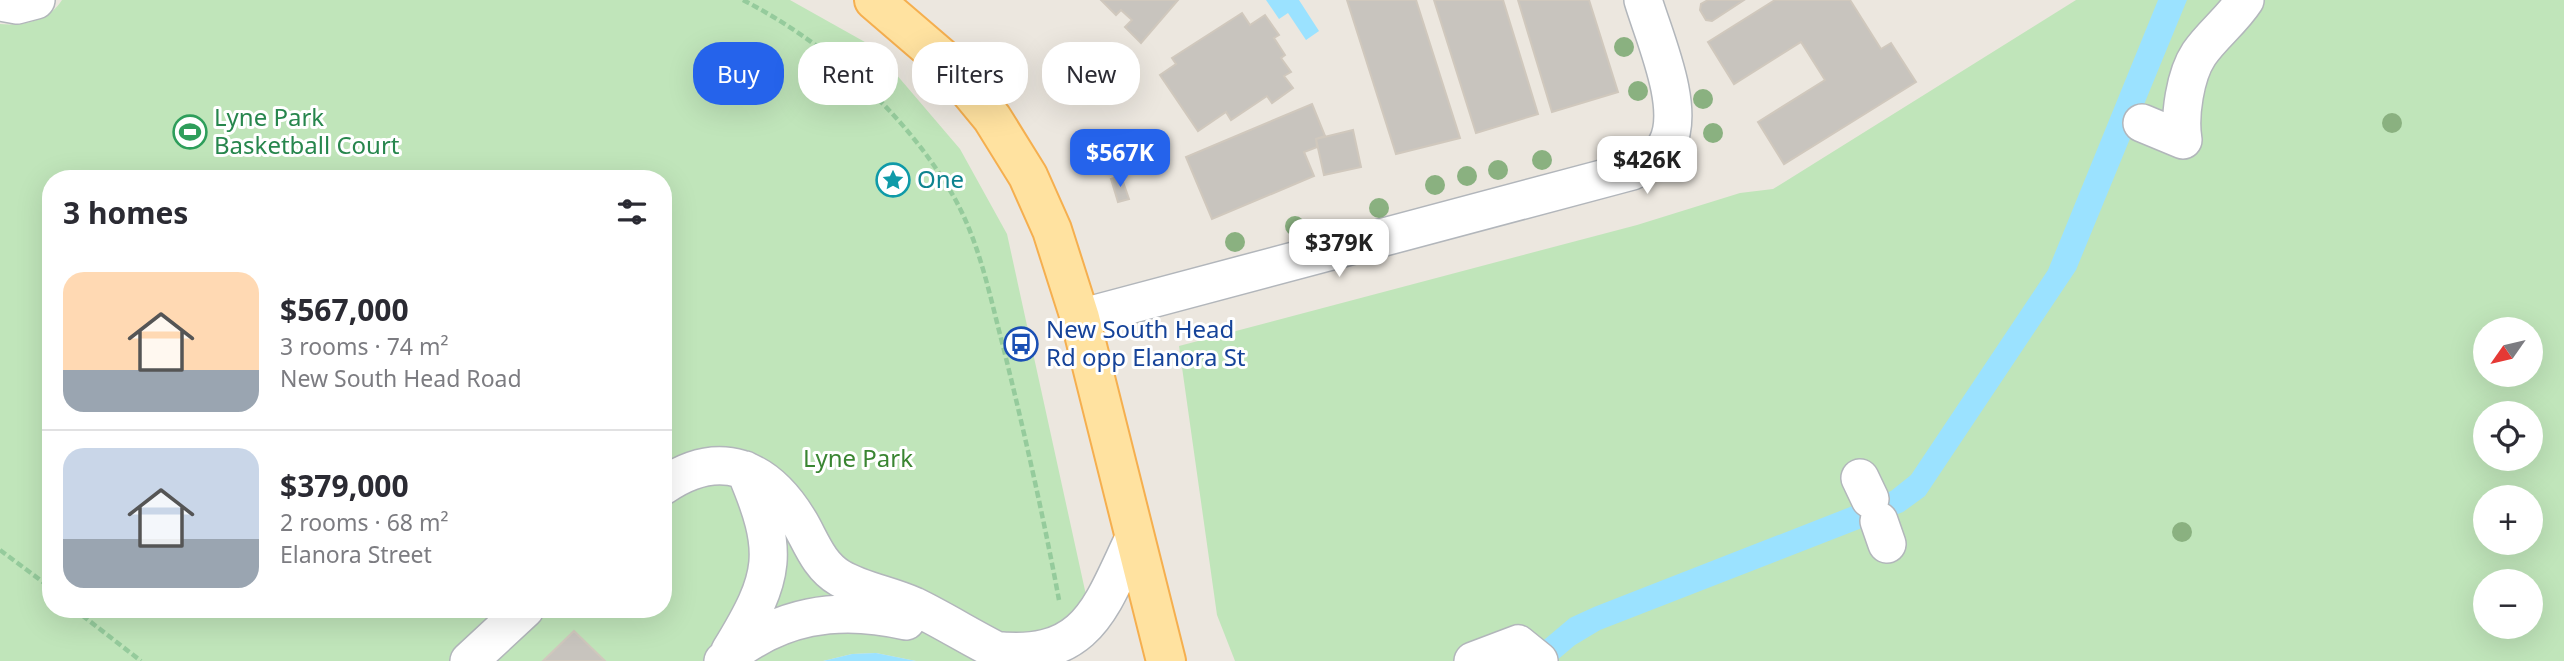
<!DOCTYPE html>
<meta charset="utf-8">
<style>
:root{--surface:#fff;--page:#f2f2f3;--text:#2b2b33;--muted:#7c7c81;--line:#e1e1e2;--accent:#2563eb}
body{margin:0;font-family:"Noto Sans",sans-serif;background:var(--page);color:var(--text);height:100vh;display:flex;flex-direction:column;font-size:26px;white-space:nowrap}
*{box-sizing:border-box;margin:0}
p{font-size:23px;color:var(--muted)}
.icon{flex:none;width:38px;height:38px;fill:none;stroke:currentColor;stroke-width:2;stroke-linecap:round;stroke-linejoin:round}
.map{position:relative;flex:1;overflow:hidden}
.side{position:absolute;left:42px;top:170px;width:630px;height:448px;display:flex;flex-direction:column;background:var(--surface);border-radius:28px;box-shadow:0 7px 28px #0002}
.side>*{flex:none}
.hud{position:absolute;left:693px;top:42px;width:665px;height:63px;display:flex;gap:14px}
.needle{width:46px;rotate:236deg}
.buttons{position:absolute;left:2473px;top:317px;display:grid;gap:14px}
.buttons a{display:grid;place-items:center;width:70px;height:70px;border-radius:50%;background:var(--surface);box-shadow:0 7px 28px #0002;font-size:35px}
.price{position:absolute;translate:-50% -60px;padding:0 16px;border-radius:14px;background:#fff;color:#222;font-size:23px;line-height:46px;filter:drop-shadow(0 2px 4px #0008)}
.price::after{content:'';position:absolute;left:50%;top:42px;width:21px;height:16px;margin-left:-10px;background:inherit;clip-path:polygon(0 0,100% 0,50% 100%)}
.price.active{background:var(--accent);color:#fff}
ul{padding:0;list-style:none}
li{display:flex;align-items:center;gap:21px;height:175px;padding:0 21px}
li+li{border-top:2px solid var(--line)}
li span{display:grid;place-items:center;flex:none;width:196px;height:140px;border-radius:21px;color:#555}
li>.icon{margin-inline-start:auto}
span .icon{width:84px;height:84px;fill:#fffc;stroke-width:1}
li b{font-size:30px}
h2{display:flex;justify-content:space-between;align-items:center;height:84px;padding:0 21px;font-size:30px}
.tag{padding:0 24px;border-radius:28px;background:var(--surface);box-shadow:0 7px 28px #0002;font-size:24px;line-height:63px}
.tag.active{background:var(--accent);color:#fff}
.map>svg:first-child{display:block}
.green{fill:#c0e5ba;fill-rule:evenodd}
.water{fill:#9be2ff}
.building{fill:#c8c4be;stroke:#d0c8bd;stroke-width:2}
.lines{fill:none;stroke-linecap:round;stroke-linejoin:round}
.minor-casing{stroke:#b2b6bb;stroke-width:40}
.major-casing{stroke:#f5af4f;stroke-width:42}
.path{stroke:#95cb9c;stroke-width:4.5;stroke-dasharray:7 3.5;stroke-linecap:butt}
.minor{stroke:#fff;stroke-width:37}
.major{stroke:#ffe2a0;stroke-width:38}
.tree{fill:#8ab180}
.labels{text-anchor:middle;stroke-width:6;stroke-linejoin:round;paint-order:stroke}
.leisure-label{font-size:24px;fill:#27864d;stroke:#fff;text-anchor:start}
.culture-label{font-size:24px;fill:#0d838f;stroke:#fff;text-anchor:start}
.transit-label{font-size:24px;fill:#164399;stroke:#fff;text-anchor:start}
.park-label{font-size:24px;fill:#3a8532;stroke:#fff}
</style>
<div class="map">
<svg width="2564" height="661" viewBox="0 0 2564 661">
<rect width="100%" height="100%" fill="#ece7df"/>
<path class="green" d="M62 0H790L872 46 960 149 1007 234 1086 595 1068 629 1065 661H916L876 653 852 654 823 661H0V24C23 26 49 21 62 0ZM51 178H663V609H51Z
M2076 0H2564V661H1235L1217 615 1179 346 1637 225 1740 193 1773 189ZM2485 329H2530V374H2485ZM2485 413H2530V458H2485ZM2485 497H2530V542H2485ZM2485 581H2530V626H2485Z"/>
<path class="water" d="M1266 0H1299L1319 31 1306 40 1288 13 1279 19Z
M2158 0H2187L2076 270 1925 496 1903 512 1600 630 1575 645 1556 661H1519L1570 618 1594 607 1891 491 1911 475 2048 270Z
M876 653 916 661H823L852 654Z"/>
<path class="building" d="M1101 0H1178L1141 43 1125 27 1132 20 1121 10 1116 15Z
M1347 0H1416L1460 138 1396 154Z
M1434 0H1503L1538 114 1476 133Z
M1518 0H1589L1618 92 1552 112Z
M1708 0H1744L1712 21 1706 20 1700 10 1701 4Z
M1775 0H1850L1881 49 1891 43 1916 82 1784 164 1758 122 1825 80 1801 42 1734 84 1708 42Z
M1242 13 1250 25 1265 15 1279 35 1274 38 1285 55 1281 58 1291 72 1284 76 1293 88 1272 103 1267 96 1231 120 1226 112 1198 131 1160 75 1176 64 1172 58Z
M1312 104 1325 136 1316 139 1317 147 1304 152 1314 176 1212 219 1186 157Z
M1353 130 1361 167 1324 175 1316 139Z
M1121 176 1129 199 1118 202 1111 179Z
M574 631 605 661H543Z"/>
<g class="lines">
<defs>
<path id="minor" d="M0 2 17 5 36 0
M2142 123 2183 140C2179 116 2185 75 2199 54 2212 35 2232 20 2245 0
M1080 318 1632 171C1645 164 1660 158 1667 144 1686 108 1654 37 1643 0
M1860 478 1870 499
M663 486C720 447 767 467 800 523 811 542 819 566 840 578 862 591 890 595 914 606 949 623 982 645 1018 661
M1879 521 1887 544
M993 650C1087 661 1100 609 1134 538
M730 651C776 576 780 552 745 470
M469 661 525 609
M723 661C778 615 837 605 906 621
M1473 661 1518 644 1539 661"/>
<path id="major" d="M874 0 945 61 992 118 1028 176 1052 230 1080 318 1166 661"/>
</defs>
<use href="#minor" class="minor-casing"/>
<use href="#major" class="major-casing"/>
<path class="path" d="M743 0C825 42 903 111 951 192 979 239 989 293 1003 346 1024 431 1043 514 1059 600
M0 550 51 588
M74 609 141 661"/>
<use href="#minor" class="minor"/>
<use href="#major" class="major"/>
</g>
<g class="tree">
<circle cx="1624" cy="47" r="10"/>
<circle cx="1638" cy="91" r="10"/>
<circle cx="1703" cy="99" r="10"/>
<circle cx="2392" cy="123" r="10"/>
<circle cx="1713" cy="133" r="10"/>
<circle cx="1542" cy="160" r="10"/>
<circle cx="1498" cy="170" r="10"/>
<circle cx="1467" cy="176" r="10"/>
<circle cx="1435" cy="185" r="10"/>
<circle cx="1379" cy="208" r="10"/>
<circle cx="1295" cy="226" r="10"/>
<circle cx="1235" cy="242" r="10"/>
<circle cx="2182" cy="532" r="10"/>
</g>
<defs>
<symbol id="stadium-ring" viewBox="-11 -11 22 22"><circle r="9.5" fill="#fff" stroke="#2e9e5b" stroke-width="1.5"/><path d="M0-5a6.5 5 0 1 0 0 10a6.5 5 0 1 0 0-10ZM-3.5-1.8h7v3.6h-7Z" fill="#2e9e5b"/></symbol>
<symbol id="sight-ring" viewBox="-11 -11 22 22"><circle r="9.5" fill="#fff" stroke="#0f9aa8" stroke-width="1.5"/><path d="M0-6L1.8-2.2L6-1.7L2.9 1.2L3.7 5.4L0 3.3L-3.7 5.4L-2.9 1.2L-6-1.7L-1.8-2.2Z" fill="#0f9aa8"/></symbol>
<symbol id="bus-ring" viewBox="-11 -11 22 22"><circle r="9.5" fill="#fff" stroke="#1a4fb4" stroke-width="1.5"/><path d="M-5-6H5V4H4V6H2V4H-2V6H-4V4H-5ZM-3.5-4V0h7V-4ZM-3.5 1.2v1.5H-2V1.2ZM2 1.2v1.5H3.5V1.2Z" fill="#1a4fb4"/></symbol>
</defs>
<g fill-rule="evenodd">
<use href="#stadium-ring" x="171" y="113" width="38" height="38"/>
<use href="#sight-ring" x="874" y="161" width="38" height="38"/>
<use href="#bus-ring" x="1002" y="325" width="38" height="38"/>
</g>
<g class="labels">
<g class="leisure-label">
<text x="214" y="126">Lyne Park<tspan x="214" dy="28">Basketball Court</tspan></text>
</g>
<g class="culture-label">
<text x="917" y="188">One</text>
</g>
<g class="transit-label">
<text x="1046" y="338">New South Head<tspan x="1046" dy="28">Rd opp Elanora St</tspan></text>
</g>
<g class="park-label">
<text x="858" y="467">Lyne Park</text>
</g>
</g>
</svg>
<div class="buttons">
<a><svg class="needle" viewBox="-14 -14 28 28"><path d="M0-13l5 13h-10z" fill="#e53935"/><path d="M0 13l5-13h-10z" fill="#7c7c81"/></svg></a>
<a><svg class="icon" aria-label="locate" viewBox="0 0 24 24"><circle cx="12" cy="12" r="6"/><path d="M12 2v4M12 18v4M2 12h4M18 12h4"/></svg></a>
<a>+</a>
<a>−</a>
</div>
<b class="price active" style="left:1120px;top:189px">$567K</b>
<b class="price" style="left:1647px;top:196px">$426K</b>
<b class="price" style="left:1339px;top:279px">$379K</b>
<div class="hud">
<a class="tag active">Buy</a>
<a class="tag">Rent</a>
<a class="tag">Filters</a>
<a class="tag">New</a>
</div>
<section class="side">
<h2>3 homes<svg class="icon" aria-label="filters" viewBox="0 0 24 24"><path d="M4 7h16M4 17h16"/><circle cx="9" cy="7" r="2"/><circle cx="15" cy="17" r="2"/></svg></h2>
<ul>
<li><span style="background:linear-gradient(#ffd9b3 70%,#9aa5b1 0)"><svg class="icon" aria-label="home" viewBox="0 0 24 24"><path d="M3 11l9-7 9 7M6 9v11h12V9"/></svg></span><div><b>$567,000</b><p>3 rooms · 74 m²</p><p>New South Head Road</p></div></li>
<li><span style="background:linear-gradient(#c9d6e8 65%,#9aa5b1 0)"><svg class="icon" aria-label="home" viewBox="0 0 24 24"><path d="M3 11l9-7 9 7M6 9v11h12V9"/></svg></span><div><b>$379,000</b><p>2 rooms · 68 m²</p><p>Elanora Street</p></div></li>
</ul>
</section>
</div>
